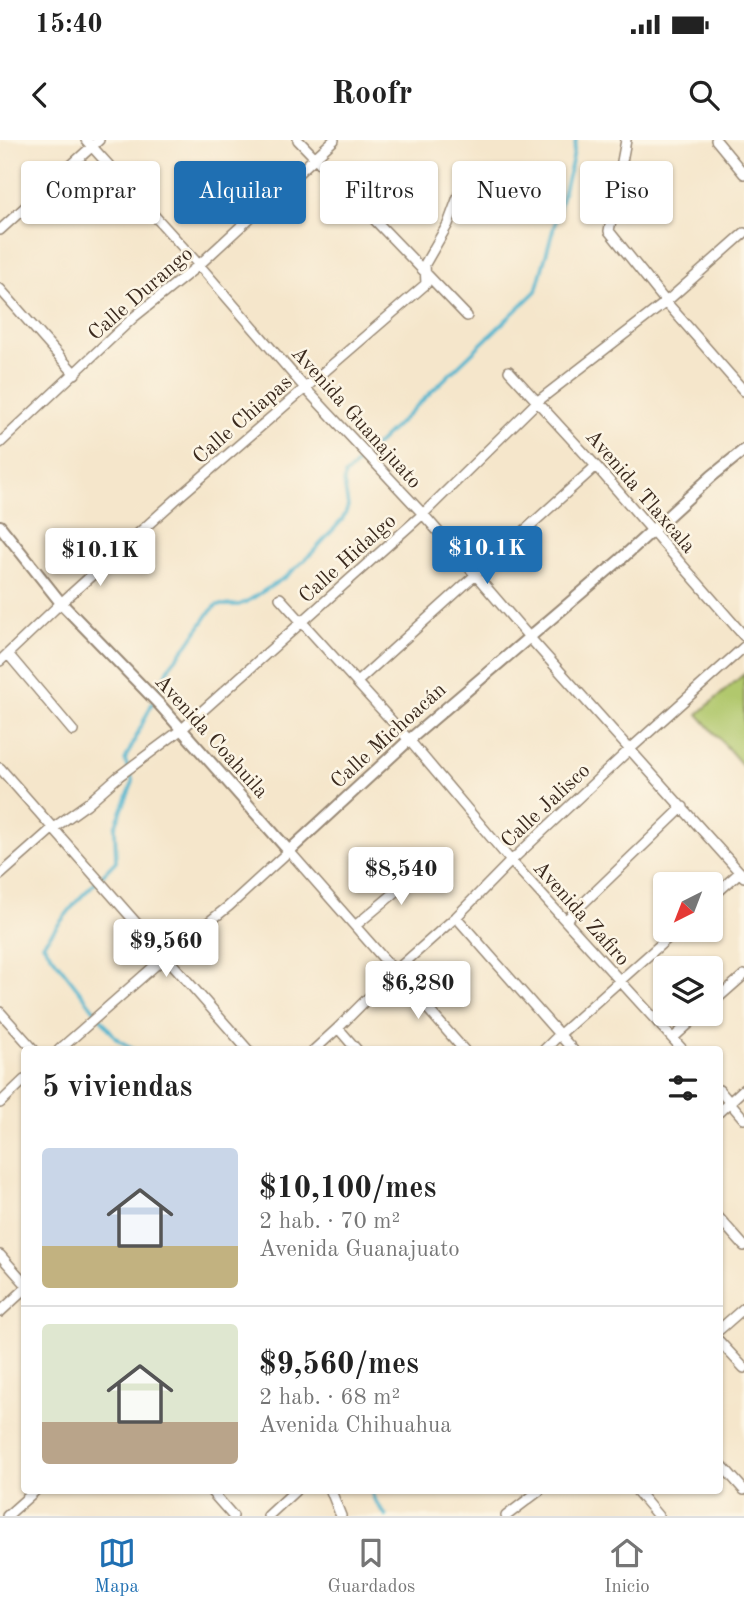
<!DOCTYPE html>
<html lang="es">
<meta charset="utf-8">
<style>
:root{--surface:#fff;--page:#f6f6f6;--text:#222;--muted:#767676;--line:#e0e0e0;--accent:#1f6fb2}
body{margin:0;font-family:"Old Standard TT",serif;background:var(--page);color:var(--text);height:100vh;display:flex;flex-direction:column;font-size:26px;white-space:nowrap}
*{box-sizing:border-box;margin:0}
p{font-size:23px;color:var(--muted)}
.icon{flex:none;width:38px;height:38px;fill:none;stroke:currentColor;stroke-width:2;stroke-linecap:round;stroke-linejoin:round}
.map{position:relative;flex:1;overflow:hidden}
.sheet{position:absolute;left:21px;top:906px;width:702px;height:448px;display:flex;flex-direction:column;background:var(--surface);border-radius:7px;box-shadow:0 2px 5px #0004}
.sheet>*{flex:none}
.hud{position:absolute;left:21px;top:21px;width:704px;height:63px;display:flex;gap:14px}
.needle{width:46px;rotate:222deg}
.controls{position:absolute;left:653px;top:732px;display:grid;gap:14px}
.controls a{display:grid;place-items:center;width:70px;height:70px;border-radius:7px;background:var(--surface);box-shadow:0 2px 5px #0004;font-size:35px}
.price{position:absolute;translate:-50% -60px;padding:0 16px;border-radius:7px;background:#fff;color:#222;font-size:23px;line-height:46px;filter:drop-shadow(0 2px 4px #0008)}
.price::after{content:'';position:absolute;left:50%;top:42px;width:21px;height:16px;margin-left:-10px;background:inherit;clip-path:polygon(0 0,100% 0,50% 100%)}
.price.current{background:var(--accent);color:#fff}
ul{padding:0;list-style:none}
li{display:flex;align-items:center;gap:21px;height:175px;padding:0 21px}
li+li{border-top:2px solid var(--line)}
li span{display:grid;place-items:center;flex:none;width:196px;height:140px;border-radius:7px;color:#555}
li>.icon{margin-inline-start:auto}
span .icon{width:84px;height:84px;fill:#fffc;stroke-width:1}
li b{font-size:30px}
h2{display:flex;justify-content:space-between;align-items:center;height:84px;padding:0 21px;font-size:30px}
.chip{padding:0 24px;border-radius:7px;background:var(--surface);box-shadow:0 2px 5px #0004;font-size:24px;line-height:63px}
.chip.current{background:var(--accent);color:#fff}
.status{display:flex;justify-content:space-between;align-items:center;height:49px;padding:0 35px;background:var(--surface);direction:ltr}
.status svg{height:19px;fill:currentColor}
header{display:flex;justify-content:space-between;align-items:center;height:91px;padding:0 21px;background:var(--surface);font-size:32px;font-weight:700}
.tabs{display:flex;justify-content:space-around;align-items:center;height:98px;border-top:2px solid var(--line);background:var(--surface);font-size:19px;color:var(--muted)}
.tabs a{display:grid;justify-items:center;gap:4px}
.tabs .current{color:var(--accent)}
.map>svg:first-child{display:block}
.green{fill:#b1c86d;stroke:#767946;stroke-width:2}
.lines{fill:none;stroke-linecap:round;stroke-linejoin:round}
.stream{stroke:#4fb4ce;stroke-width:3.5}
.minor-casing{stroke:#988874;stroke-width:12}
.tertiary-casing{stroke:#988874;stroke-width:14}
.minor{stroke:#fff;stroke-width:9}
.tertiary{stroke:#fff;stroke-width:10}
.labels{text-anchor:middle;stroke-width:5;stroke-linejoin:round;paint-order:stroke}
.street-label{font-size:21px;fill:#3b2a1e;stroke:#fcf5e5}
</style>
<div class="status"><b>15:40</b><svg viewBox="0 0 49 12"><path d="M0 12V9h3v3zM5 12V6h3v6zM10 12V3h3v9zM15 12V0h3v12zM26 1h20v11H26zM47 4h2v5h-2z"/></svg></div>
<header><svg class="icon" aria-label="back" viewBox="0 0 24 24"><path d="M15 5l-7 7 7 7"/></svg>Roofr<svg class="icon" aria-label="search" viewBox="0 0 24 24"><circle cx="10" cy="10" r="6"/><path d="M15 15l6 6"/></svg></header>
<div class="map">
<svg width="744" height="1376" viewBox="0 0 744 1376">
<rect width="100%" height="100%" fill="#fcf5e5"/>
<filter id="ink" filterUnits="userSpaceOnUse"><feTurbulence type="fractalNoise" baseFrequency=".0143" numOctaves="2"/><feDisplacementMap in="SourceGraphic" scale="14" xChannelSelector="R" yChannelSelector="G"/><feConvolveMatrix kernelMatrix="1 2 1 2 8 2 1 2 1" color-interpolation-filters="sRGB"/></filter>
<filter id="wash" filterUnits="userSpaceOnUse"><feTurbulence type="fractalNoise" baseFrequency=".00686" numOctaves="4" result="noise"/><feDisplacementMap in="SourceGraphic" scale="28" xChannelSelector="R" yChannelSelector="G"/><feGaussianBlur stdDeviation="1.57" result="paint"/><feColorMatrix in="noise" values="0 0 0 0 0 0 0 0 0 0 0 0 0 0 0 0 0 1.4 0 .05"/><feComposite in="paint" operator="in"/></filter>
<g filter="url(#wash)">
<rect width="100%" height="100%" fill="#f5e6cb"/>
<path class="green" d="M744 534V627L698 574Z"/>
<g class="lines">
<path class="stream" d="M134 910 116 898 43 804 77 761 116 721 115 687 133 642 125 620 170 526 188 504 209 473 217 465H239L248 461 287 436 312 413 342 380 346 372 348 366 344 343 345 335 536 151 572 22 576 0
M371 1351 374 1359 386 1376"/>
</g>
</g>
<g filter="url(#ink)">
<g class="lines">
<defs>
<path id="minor" d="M86 0 199 125 305 248 423 374 530 498 744 737
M298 0 467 176
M626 0 609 91 666 162 744 251
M716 0 744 34
M0 90 99 0
M0 149 75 234
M509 231 596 326 744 496
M0 303 134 177 199 125 334 0
M280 458 409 600 511 721 683 910
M8 514 73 591
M0 521 61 463 181 355 426 144 425 124 448 84 465 38
M357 542 596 326
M0 628 248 910
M0 735 52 689 87 664 119 636 182 589 423 374 538 261 666 162 744 93
M710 759 740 732
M456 777 573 910
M566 780 683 667
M355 786 428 725
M710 865 744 835
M0 872 34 910
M338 888 357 910
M673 898 701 873
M59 910 166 816 229 766 289 711 464 910
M314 910 338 888 394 832 456 777 511 721 629 610 744 507
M544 910 559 895 678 789
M719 950 744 979
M0 963 24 940
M719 972 744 949
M719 1078 744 1106
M0 1115 24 1142
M0 1172 24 1150
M719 1190 744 1168
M719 1201 744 1228
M719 1322 744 1350
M211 1351 233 1376
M331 1351 341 1376
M637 1351 658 1376
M7 1376 35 1351
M268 1376 295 1351
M506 1376 539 1351"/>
<path id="tertiary" d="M0 386 61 463 160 565 289 711 409 600 621 419 712 336 744 310"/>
</defs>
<use href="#minor" class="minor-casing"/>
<use href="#tertiary" class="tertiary-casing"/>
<use href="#minor" class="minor"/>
<use href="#tertiary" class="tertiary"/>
</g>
</g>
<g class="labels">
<g class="street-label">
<text transform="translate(140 153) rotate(-41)" y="7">Calle Durango</text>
<text transform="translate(357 277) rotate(48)" y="7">Avenida Guanajuato</text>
<text transform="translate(242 279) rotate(-41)" y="7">Calle Chiapas</text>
<text transform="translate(641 351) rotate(49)" y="7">Avenida Tlaxcala</text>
<text transform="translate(347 418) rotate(-42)" y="7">Calle Hidalgo</text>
<text transform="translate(388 595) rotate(-42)" y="7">Calle Michoacán</text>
<text transform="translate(212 596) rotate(48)" y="7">Avenida Coahuila</text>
<text transform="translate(545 665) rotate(-43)" y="7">Calle Jalisco</text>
<text transform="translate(582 773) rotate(48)" y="7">Avenida Zafiro</text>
</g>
</g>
</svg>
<div class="controls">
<a><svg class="needle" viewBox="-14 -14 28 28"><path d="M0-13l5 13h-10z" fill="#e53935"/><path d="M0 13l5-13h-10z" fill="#767676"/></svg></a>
<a><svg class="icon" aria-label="layers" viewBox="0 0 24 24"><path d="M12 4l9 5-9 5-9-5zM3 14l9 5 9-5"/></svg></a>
</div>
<b class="price current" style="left:487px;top:446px">$10.1K</b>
<b class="price" style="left:100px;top:448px">$10.1K</b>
<b class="price" style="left:401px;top:767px">$8,540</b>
<b class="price" style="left:166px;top:839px">$9,560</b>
<b class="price" style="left:418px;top:881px">$6,280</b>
<div class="hud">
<a class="chip">Comprar</a>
<a class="chip current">Alquilar</a>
<a class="chip">Filtros</a>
<a class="chip">Nuevo</a>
<a class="chip">Piso</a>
</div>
<section class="sheet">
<h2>5 viviendas<svg class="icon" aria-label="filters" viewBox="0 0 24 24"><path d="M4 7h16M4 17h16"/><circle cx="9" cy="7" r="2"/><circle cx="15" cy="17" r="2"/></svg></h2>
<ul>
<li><span style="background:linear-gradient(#c9d6e8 70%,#c2b280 0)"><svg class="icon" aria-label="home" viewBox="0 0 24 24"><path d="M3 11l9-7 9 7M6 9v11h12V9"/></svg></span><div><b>$10,100/mes</b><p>2 hab. · 70 m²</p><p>Avenida Guanajuato</p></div></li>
<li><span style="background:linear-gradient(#dfe7d0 70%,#b9a48a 0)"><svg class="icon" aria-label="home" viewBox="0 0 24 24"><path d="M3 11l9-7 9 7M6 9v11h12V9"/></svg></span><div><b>$9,560/mes</b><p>2 hab. · 68 m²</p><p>Avenida Chihuahua</p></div></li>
</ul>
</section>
</div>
<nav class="tabs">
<a class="current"><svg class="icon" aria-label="map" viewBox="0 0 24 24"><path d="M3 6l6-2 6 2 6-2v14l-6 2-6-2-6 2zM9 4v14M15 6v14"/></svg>Mapa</a>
<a><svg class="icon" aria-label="saved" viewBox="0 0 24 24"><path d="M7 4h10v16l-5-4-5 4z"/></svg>Guardados</a>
<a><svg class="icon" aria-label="home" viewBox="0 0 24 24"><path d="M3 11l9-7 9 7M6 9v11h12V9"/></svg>Inicio</a>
</nav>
